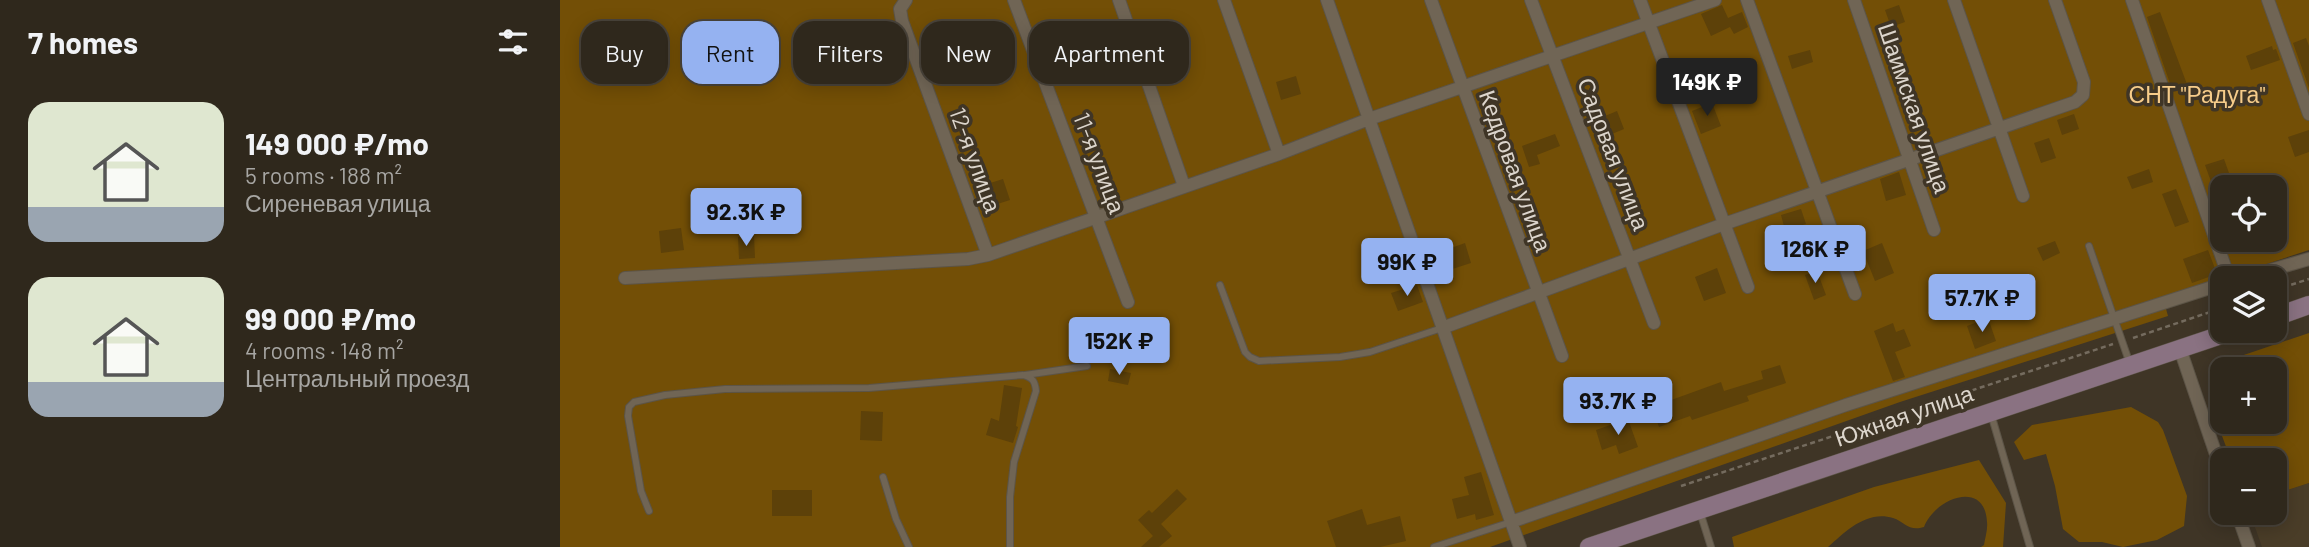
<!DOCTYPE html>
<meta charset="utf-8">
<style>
:root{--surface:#2f281c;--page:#373025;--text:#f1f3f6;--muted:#a7a6a3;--line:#4a443b;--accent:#95b2f1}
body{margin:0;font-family:Barlow,sans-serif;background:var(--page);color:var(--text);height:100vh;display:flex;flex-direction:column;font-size:26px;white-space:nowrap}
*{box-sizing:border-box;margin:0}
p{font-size:23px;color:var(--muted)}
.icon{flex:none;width:38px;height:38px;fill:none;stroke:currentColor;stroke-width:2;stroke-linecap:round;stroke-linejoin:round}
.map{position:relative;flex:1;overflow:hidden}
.drawer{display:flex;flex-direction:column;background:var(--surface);width:560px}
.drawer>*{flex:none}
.guide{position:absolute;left:21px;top:21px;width:665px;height:63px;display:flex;gap:14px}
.controls{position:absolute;left:1650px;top:175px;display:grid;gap:14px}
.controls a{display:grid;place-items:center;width:77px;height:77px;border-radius:14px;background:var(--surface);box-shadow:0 4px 18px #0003,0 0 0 2px var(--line);font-size:35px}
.price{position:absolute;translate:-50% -60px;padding:0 16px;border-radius:7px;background:var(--accent);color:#111;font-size:23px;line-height:46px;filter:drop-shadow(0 2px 4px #0008)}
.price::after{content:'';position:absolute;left:50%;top:42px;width:21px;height:16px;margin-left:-10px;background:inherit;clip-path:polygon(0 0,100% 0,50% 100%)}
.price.on{background:#222;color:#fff}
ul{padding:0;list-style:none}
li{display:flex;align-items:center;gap:21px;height:175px;padding:0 28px}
li span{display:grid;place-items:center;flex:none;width:196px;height:140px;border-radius:21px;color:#555}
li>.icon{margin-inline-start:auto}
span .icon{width:84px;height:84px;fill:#fffc;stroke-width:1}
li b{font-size:30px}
h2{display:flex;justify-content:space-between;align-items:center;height:84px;padding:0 28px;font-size:30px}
.chip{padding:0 24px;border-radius:21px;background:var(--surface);box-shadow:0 4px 18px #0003,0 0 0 2px var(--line);font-size:24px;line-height:63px}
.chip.on{background:var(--accent);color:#111}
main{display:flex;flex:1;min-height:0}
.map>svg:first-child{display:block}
.built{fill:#4a3d28}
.green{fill:#734f06;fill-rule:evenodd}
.building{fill:#5d4109}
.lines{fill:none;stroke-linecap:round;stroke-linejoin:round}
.service-casing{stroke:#5c5447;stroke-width:8}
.minor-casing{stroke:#5c5447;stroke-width:14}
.secondary-casing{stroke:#5c5447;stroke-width:19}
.path{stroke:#746b5e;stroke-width:2.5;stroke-dasharray:5 3.5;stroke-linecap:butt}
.service{stroke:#706555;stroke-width:6}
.minor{stroke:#706555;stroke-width:12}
.secondary{stroke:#8a7282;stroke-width:18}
.labels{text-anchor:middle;stroke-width:7;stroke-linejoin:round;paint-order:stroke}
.park-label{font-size:23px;fill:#f6cc8a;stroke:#3f3526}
.street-label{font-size:23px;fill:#dcd5cc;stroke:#3f3526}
</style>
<main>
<section class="drawer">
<h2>7 homes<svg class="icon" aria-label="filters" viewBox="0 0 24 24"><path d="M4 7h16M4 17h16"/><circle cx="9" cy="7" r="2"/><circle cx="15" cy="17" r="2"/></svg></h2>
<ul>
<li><span style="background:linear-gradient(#dfe7d0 75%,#9aa5b1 0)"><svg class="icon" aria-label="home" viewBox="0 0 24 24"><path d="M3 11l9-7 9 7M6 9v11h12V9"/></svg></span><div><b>149 000 ₽/mo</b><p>5 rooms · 188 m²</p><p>Сиреневая улица</p></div></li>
<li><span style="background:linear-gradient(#dfe7d0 75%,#9aa5b1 0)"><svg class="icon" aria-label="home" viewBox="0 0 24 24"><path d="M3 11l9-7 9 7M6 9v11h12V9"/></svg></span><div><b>99 000 ₽/mo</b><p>4 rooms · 148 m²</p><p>Центральный проезд</p></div></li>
</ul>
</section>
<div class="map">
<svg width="1749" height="547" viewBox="0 0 1749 547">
<rect width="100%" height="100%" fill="#3f3526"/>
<path class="built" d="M1749 483V547H1702L1690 513H1715V494Z"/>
<path class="green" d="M0 0H1749V250L1603 298 1608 316 1340 402 930 547H0ZM1662 187H1715V240H1662Z
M1749 333V483L1715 494V460H1671L1652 409 1653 376 1666 361ZM1715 369V422H1662V369Z
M1571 407 1598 422 1603 430 1627 496 1624 526 1597 540 1563 547 1542 542H1519L1503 529 1495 486 1486 454 1464 460 1454 442 1472 425Z
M1419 460 1446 503 1443 547H1421L1424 545C1425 538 1428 529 1427 522 1425 479 1375 498 1364 527 1349 532 1345 522 1333 518 1307 510 1286 531 1268 547H1174L1172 537 1314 487Z"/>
<path class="building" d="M1162 5 1168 18 1182 12 1188 27 1174 34 1170 27 1151 36 1141 14Z
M1339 5 1345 22 1331 27 1325 10Z
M1600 12 1628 87 1613 92 1587 17Z
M1746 38 1749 46V88L1733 43Z
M1712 46 1713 50 1716 49 1720 60 1691 70 1686 56Z
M1250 50 1253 62 1232 69 1228 56Z
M736 76 741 94 721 100 716 82Z
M1152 103 1161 126 1141 134 1132 111Z
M1057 111 1064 129 1040 139 1033 121Z
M1514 114 1519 129 1502 135 1497 120Z
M1749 130V152L1735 157 1728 137Z
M995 134 1000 146 977 155 980 164 969 167 962 146Z
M1489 138 1496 158 1481 163 1474 143Z
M1664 159 1674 187H1653L1645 165Z
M1589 169 1593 182 1572 189 1567 177Z
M1339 172 1346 195 1326 201 1320 179Z
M443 179 450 200 431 206 424 185Z
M1616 189 1629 222 1615 227 1602 194Z
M1241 209 1246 224 1225 230 1221 215Z
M121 228 124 250 101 253 99 231Z
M194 236 195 258 179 259 178 237Z
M1495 241 1500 253 1483 261 1477 248Z
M905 243 911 263 886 271 880 252Z
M1322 243 1334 273 1315 281 1303 251Z
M1648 250 1657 274 1632 283 1623 259Z
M1157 268 1166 293 1144 301 1135 277Z
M1257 271 1266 295 1254 300 1245 275Z
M857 285 863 302 838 311 831 293Z
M1428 318 1436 341 1415 349 1407 326Z
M1333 323 1336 332 1344 329 1351 346 1335 352 1345 377 1333 381 1314 331Z
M1220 365 1226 383 1187 396 1189 401 1132 420 1130 416 1099 427 1092 407 1161 382 1164 391 1203 379 1201 371Z
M550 369 571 373 568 385 548 381Z
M444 385 462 388 456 426 458 427 453 443 426 435 431 418 439 421Z
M301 411 323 412 322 441 300 440Z
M1068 419 1078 447 1059 454 1056 445 1042 450 1036 430Z
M921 472 934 515 916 520 915 514 897 519 892 499 909 495 904 477Z
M617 489 627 499 601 524 612 536 599 547H581L593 536 578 520 589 510 592 513Z
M212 490H252V516H212Z
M802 509 807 525 840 516 846 541 820 547H776L767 521Z"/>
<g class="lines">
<defs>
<path id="service" d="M1529 246 1570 364
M660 285 685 352 690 357 699 361 780 357 810 352 882 328
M465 375 527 366
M1431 414 1470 547
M323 477 336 519 349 547
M89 511 81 491 68 416 69 407 74 402 105 395 165 389 309 388 463 375C473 378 475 381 476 391L454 462 450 497V547
M1140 512 1151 547
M874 547 951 522"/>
<path id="minor" d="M346 0 340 9 342 21 428 255
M454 0 568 302
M559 0 624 186
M664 0 719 154
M767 0 960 547
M871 0 1002 356
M971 0 1094 323
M1080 0 1188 287
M1187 0 1295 294
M1294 0 1374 230
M1394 0 1463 196
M1572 0 1669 278
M1708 0 1749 114
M65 278 408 259 428 255 719 154 809 119 1155 0
M1683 278 1749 259
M882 328 1164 224 1515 102 1523 95 1524 82 1495 0
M1620 349 1662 472
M1677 513 1689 547
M951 522 1286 405 1662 284"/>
<path id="secondary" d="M1715 317 1749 305
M1029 547 1673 331"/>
</defs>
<use href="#service" class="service-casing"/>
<use href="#minor" class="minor-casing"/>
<use href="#secondary" class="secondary-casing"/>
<path class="path" d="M1715 290 1749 279
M1573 338 1662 308
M1121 486 1553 344"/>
<use href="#service" class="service"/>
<use href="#minor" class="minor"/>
<use href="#secondary" class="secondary"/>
</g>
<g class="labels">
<g class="park-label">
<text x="1637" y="103">СНТ "Радуга"</text>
</g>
<g class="street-label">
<text transform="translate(1354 108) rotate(71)" y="8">Шаимская улица</text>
<text transform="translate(1053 154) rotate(69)" y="8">Садовая улица</text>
<text transform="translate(415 160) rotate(70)" y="8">12-я улица</text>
<text transform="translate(539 163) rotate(69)" y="8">11-я улица</text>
<text transform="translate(955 171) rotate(70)" y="8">Кедровая улица</text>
<text transform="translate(1344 416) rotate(-19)" y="8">Южная улица</text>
</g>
</g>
</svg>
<div class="controls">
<a><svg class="icon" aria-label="locate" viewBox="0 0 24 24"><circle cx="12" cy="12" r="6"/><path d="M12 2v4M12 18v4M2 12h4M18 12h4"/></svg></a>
<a><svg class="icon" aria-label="layers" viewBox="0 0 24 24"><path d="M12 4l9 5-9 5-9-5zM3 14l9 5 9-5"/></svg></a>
<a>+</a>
<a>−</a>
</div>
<b class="price on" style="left:1147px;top:118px">149K ₽</b>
<b class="price" style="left:186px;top:248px">92.3K ₽</b>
<b class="price" style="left:1255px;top:285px">126K ₽</b>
<b class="price" style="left:847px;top:298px">99K ₽</b>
<b class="price" style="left:1422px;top:334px">57.7K ₽</b>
<b class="price" style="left:559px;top:377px">152K ₽</b>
<b class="price" style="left:1058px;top:437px">93.7K ₽</b>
<div class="guide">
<a class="chip">Buy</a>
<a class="chip on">Rent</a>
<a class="chip">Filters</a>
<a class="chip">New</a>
<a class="chip">Apartment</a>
</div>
</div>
</main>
